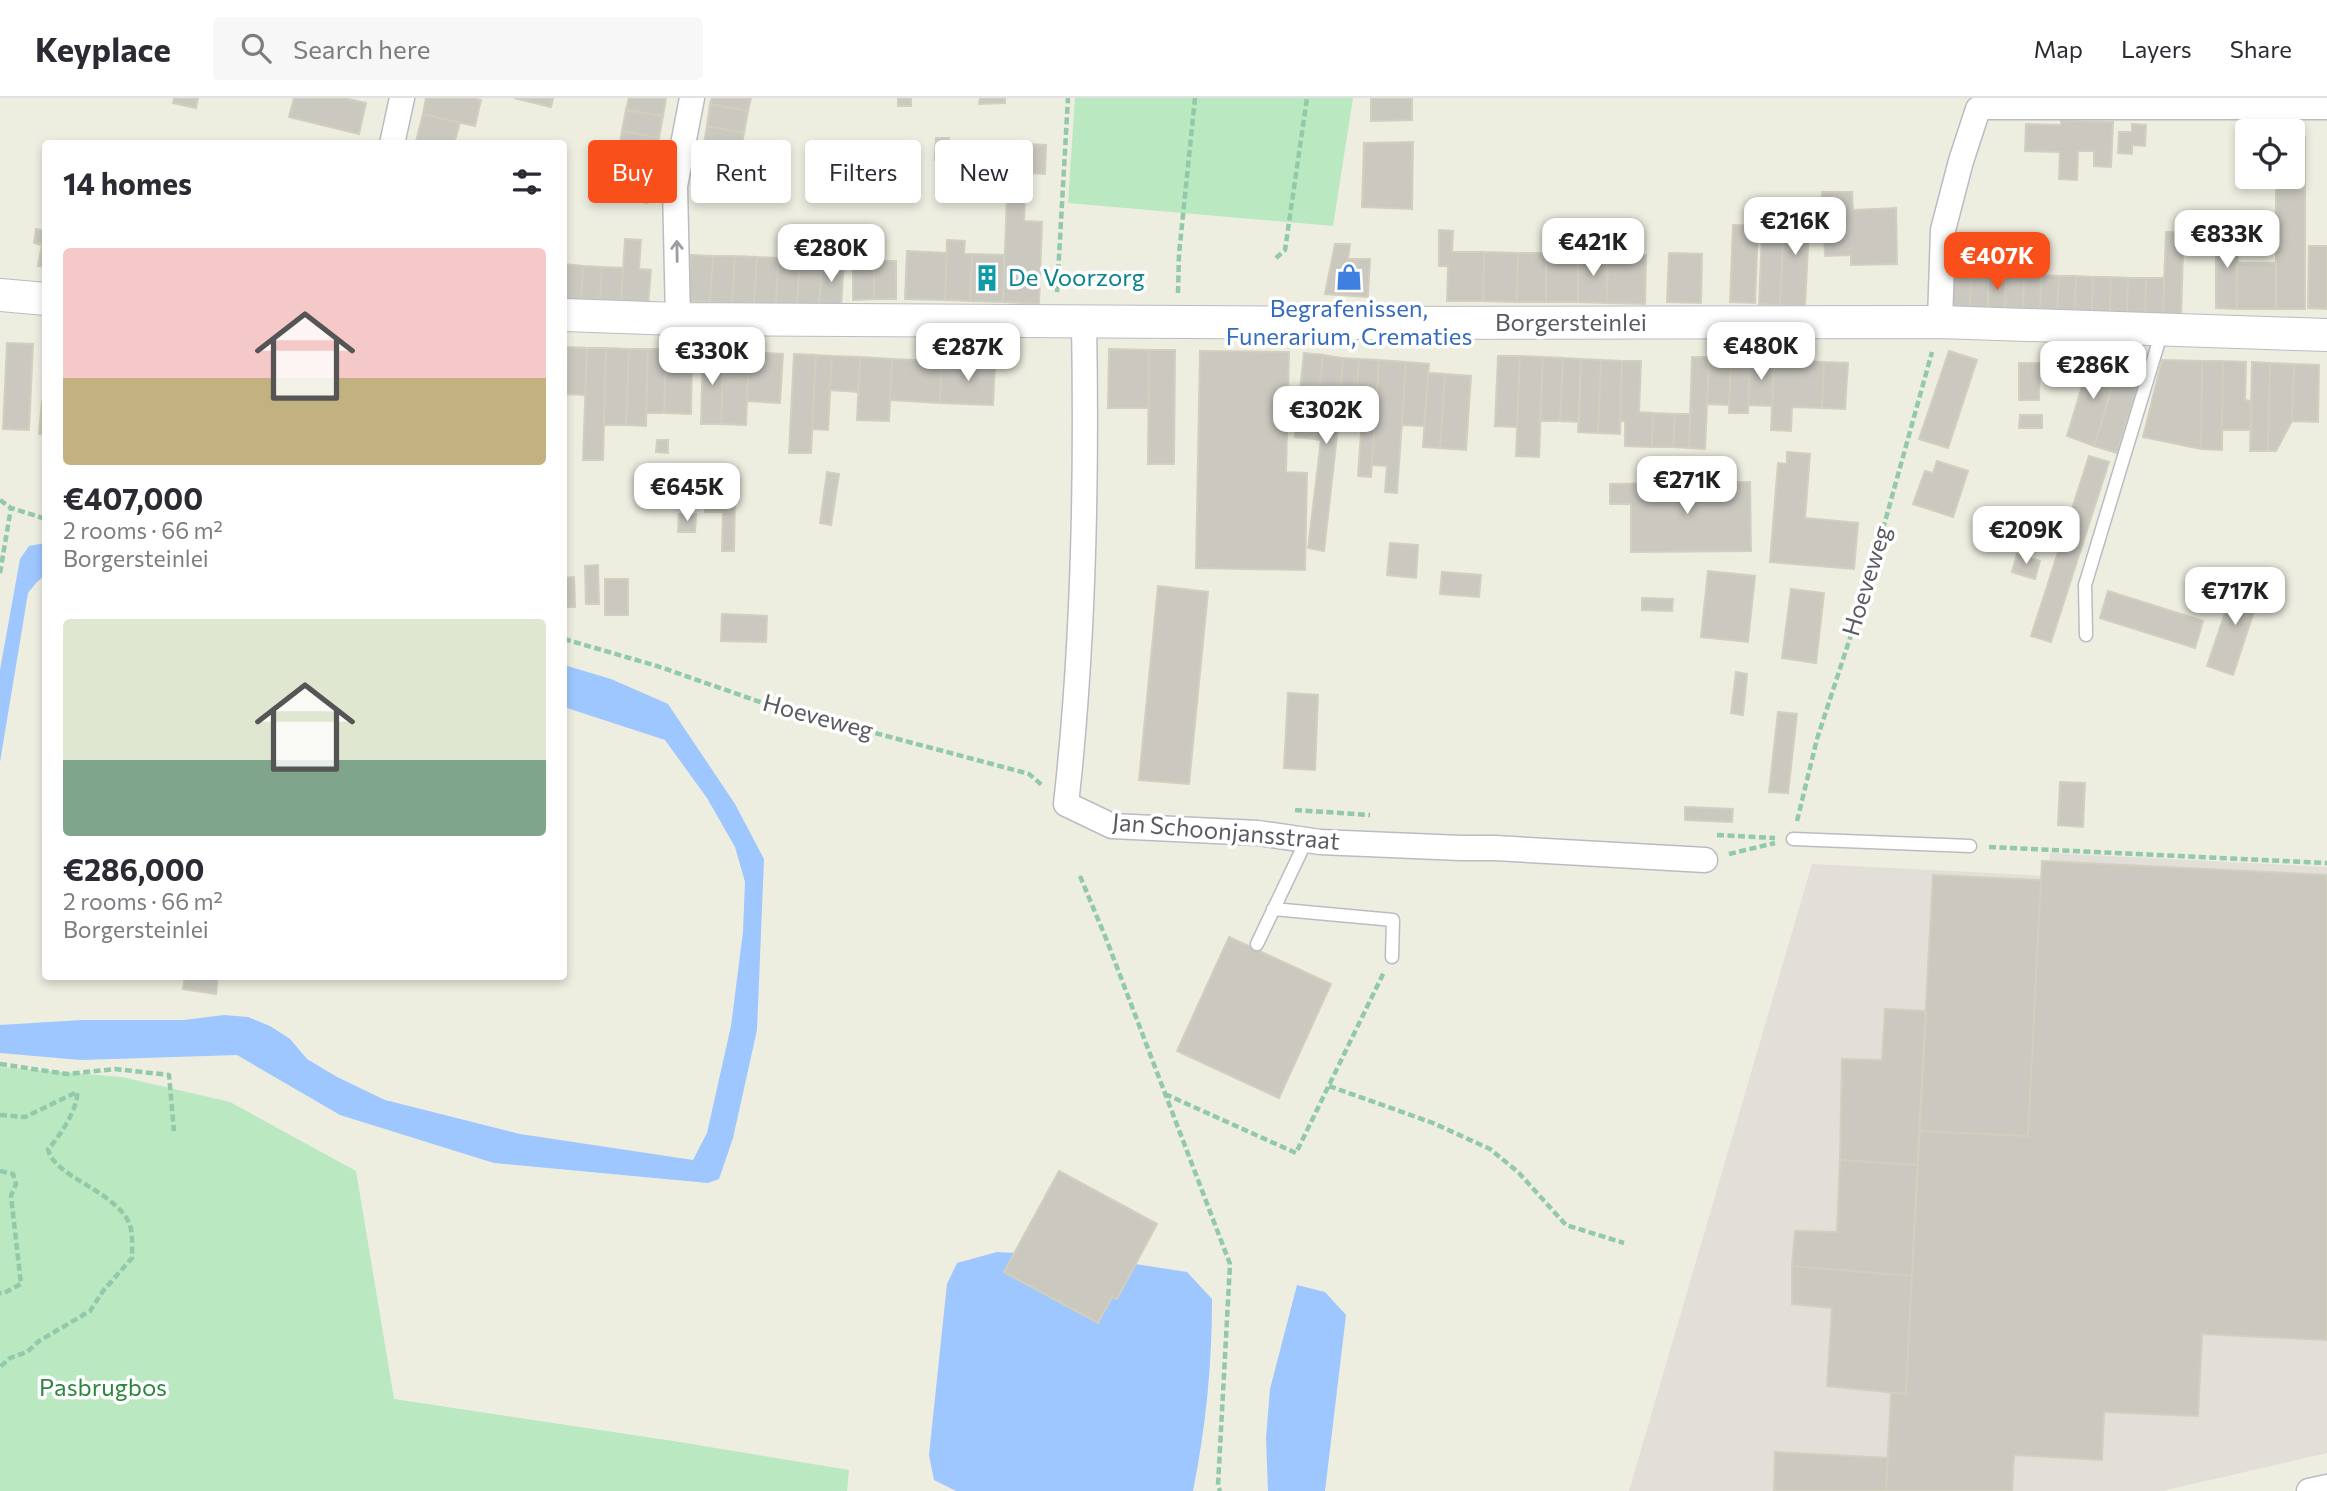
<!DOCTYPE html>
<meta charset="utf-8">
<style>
:root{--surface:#fff;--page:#f7f7f7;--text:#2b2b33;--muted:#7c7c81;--line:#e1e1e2;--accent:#f84f1b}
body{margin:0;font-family:Commissioner,sans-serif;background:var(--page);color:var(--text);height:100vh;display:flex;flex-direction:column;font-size:26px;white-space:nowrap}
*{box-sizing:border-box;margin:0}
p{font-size:23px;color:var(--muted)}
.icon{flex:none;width:38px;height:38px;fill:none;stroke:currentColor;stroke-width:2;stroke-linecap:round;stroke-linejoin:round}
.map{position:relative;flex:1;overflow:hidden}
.drawer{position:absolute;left:42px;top:42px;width:525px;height:840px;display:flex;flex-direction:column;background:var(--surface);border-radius:7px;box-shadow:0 4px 10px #0003}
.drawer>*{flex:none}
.guide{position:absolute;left:588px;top:42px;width:665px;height:63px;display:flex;gap:14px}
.controls{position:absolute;left:2235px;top:21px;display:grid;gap:14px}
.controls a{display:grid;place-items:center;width:70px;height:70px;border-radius:7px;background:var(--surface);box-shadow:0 4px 10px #0003;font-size:35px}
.price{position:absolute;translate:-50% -60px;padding:0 16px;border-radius:14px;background:#fff;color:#222;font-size:23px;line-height:46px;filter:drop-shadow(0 2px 4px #0008)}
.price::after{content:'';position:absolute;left:50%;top:42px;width:21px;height:16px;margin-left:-10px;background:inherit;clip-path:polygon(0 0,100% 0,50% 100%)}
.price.on{background:var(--accent);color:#fff}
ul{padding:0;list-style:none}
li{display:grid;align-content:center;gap:14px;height:371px;padding:0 21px}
li span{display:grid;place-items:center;height:217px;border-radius:7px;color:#555}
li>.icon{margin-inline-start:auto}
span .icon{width:126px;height:126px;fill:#fffc;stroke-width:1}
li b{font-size:30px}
h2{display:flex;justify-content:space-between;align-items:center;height:84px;padding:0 21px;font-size:30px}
.pill{padding:0 24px;border-radius:7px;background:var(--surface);box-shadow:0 4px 10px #0003;font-size:24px;line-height:63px}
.pill.on{background:var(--accent);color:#fff}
header{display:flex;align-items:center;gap:42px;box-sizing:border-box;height:98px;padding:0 35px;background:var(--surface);border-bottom:2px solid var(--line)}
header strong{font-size:33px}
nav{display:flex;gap:38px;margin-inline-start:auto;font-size:24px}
.search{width:490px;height:63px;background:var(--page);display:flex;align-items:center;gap:18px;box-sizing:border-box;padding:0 24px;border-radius:7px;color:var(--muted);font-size:26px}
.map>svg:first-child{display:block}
.industrial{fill:#e1dfd8}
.green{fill:#b9e8c1}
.water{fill:#9ec6ff}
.building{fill:#cac8bf;stroke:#d2cfbe;stroke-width:2}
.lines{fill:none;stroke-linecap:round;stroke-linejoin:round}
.service-casing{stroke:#bbbcc3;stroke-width:15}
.minor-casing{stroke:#bbbcc3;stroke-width:27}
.tertiary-casing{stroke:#bbbcc3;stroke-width:34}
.path{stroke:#92c9aa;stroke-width:4.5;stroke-dasharray:7 3.5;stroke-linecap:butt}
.service{stroke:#fff;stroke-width:12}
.minor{stroke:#fff;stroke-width:24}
.tertiary{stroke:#fff;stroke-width:32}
.oneway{stroke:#9b9da1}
.labels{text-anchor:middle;stroke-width:7;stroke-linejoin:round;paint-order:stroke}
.culture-label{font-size:24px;fill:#0d838f;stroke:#fff;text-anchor:start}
.shop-label{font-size:24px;fill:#366cbe;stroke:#fff}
.street-label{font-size:24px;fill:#595b62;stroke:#fff}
.park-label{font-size:24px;fill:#2d863f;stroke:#fff}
</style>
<header>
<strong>Keyplace</strong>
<div class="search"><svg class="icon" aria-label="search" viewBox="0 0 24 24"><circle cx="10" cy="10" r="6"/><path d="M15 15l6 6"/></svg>Search here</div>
<nav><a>Map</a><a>Layers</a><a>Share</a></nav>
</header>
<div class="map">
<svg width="2327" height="1393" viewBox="0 0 2327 1393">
<rect width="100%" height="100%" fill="#edede0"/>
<path class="industrial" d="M2050 755 2327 769V1355L2162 1393H1629L1812 766 2048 778Z"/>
<path class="green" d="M1075 0H1353L1333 128 1068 105Z
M0 969 122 979 230 1004 356 1073 394 1301 673 1343 849 1372 847 1393H0Z"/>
<path class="water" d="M45 445V477L36 485 28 495 0 664V572L20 461 29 448Z
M564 567 611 581 668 606 735 706 764 761 757 932 733 1040 719 1081 708 1085 494 1065 340 1017 237 957 81 962 0 955V927L82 922H184L224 917 248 919 270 928 290 941 307 961 337 979 385 1002 520 1036 693 1062 707 1035 731 928 743 834 745 784 735 749 707 700 665 642 564 609Z
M997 1154 1015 1155 1004 1174 1099 1221 1112 1199 1117 1201 1135 1166 1187 1174 1212 1201C1212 1267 1206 1328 1193 1393H956L934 1382 929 1357 947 1186 957 1165Z
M1297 1187 1325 1194 1346 1217 1325 1393H1268L1266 1340 1270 1291Z"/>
<path class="building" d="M174 0H198L196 10 173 5Z
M294 0H344L366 5 359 36 289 19Z
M426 0H472L481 2 475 28 423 16Z
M514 0H553L551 9Z
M629 0H666L663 18 626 12Z
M712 0H751L748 13 710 6Z
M898 0H911V8H898Z
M980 0H1005V5L979 6Z
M1371 0H1412V22L1371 23Z
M710 6 748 13 744 35 707 28Z
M626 12 663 18 659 40 622 33Z
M423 16 460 25 454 46H428L416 43Z
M2061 23 2113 24 2111 69 2094 68V53H2078L2077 82 2059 81 2060 54 2025 53 2026 26 2061 27Z
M2132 26 2146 27 2145 48 2132 47V56L2118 55 2119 34H2132Z
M707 28 744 35 740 56 703 50Z
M622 33 659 40 655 62 618 55Z
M2292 39H2305V211H2276V79H2292Z
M936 40H949L948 62H935Z
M1413 44 1412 111 1362 109 1364 45Z
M1009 45 1046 47 1045 76 1026 75 1024 123 1042 124 1039 206 1003 204Z
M703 50 740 56 736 76 699 69Z
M618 55 655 62 651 82 614 75Z
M614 75 651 82 647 105 610 98Z
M699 86 730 88V102L698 101Z
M1822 94H1852L1853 112 1896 110 1897 166 1851 167V157L1825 158Z
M1785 110H1810L1805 208 1780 207Z
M1733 127 1758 128 1755 205 1730 204Z
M36 131 46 133V169L38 168 42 147 34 145Z
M1439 132 1453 133 1452 154H1484L1483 203H1447L1448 168H1439Z
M2166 134 2216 135V154H2183L2181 217 2163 216Z
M2216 135H2238L2237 211 2216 210Z
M1762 137 1783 138 1780 207 1759 206Z
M625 141 641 142 639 171 651 172 648 208 621 206Z
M947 142 965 143 964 156H972L970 203 945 202Z
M1335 146H1350L1348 161H1370L1368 199 1325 196Z
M2309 148H2327V211L2308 210Z
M907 153 947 155 945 202 905 201Z
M1484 154 1518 155 1517 204 1483 203Z
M1518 155H1546V204H1517Z
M1546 155 1578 156V204H1546Z
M1669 155 1702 156 1701 205 1667 204Z
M972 156 1004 157 1003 204 970 203Z
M1578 156H1608L1607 205 1578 204Z
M1608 156 1646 157 1645 206 1607 205Z
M691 157 713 158 710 204 689 203Z
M713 158H735L732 205 710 204Z
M735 158 757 159 754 205H732Z
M757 159 778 160 776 206 754 205Z
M778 160 800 161 797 207 776 206Z
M800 161 822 162 819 208 797 207Z
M822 162 844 163 841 209 819 208Z
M853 163H874V201L853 202Z
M874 163H896V201H874Z
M2237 165H2276V211H2237Z
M564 166 583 168 581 203 564 202Z
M583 168 602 169 600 204 581 203Z
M602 169 623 170 621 206 600 204Z
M1954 175H1971L1970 211 1952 210Z
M1971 175 1988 176V211H1970Z
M1988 176H2006L2005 212 1988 211Z
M2006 176 2024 177 2023 213 2005 212Z
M2024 177H2041L2040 213H2023Z
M2041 177 2059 178 2057 213H2040Z
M2059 178H2076L2075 214 2057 213Z
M2076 178 2093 179 2092 214H2075Z
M2093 179H2111L2110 215 2092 214Z
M2111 179 2128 180 2127 215H2110Z
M2128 180H2146L2145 216 2127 215Z
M2146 180H2164L2163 216H2145Z
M7 245 33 246 29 332 3 331Z
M564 249H567L565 356H564Z
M567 249 587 250 585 297 566 296Z
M587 250H606L603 362H583Z
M606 250 629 251 626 327H604Z
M629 251H648L646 328 626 327Z
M648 251H666L664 315H646Z
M666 251 692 252 691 316 664 315Z
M1109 251 1149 252V310H1108Z
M1149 252H1175L1174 366H1148Z
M703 253H724L721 326H701Z
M724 253 749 254 746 327 721 326Z
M1200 253 1289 254 1286 374 1307 375 1305 472 1196 470Z
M1949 253 1977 262 1948 350 1919 341Z
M749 254 783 256 780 305 747 303Z
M1304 255 1323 257 1314 341 1295 339Z
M794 256 816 257 811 355H789Z
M816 257 832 258 828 332 812 331Z
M1323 257 1343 260 1339 320 1324 453 1308 450 1321 342 1314 341Z
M832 258 860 259 858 294 830 292Z
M1498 258H1520L1517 329 1495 328Z
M1520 258 1543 259 1539 359 1516 358Z
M860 259 892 261 889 323 857 322Z
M1543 259 1563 260 1560 323H1540Z
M1692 259H1709L1705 351 1689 350Z
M1709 259 1731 260 1729 307 1707 306Z
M1343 260 1359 261 1355 321 1339 320Z
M1563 260 1581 261 1579 324 1560 323Z
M1731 260 1750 261 1748 315H1729Z
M892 261 942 263 940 305 890 302Z
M1359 261 1379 262 1371 379 1358 378 1362 321H1355Z
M1581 261 1601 262 1598 335 1578 334Z
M1750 261 1774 262 1772 308 1748 307Z
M1379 262 1406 264 1397 395 1385 394 1387 368 1372 367Z
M1601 262 1622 263 1620 336 1598 335Z
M1774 262 1824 264 1822 310 1792 309 1791 333 1771 332Z
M2090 262 2120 264 2094 348 2067 338Z
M2162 262 2202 263 2201 351 2143 339Z
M942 263 995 265 993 307 940 305Z
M1622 263H1641L1639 314 1653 315 1652 349 1625 348V323H1620Z
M2202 263H2223L2222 352 2201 351Z
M2223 263 2246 264 2245 302 2251 303V332H2222Z
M1406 264 1429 266 1424 328 1402 327Z
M1824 264 1848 265 1845 311 1822 310Z
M2120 264 2144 265 2117 355 2094 348Z
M2252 264 2270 265 2268 353H2250Z
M2019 265H2040L2039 302H2019Z
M2270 265 2294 266 2292 323 2276 353H2268Z
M2294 266 2319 267 2318 324 2292 323Z
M1428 275 1445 276 1440 350 1423 349Z
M1445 276 1471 278 1466 352 1440 350Z
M42 303H46V337L39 336Z
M1653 315 1675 316 1673 349H1652Z
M1675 316H1690L1689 350 1673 349Z
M2020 317H2042V330H2019Z
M657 342H668V355L656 354Z
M1787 354 1810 356 1805 420 1858 425 1854 471 1770 464 1778 365 1787 366Z
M2089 358 2109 364 2051 544 2031 538Z
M1937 363 1968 373 1953 419 1913 406 1925 373 1933 375Z
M827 374 839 376 831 427 820 425Z
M705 380H724V394H735L734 453H722L723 414H705Z
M1750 384 1751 453 1631 454V406H1610V386Z
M679 416H696L695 434H678Z
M1390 445 1418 447 1416 480 1387 477Z
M2017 456 2040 463 2035 481 2012 474Z
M598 467 599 506H586L585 468Z
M1708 473 1755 478 1748 544 1701 539Z
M1442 474 1481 477 1479 499 1440 496Z
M574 479 575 509H564V480Z
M2237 480 2262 489 2233 577 2207 568Z
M605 481H628V517H605Z
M1158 488 1208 494 1189 686 1139 682Z
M1791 491 1824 495 1816 565 1782 560Z
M2108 493 2203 523 2195 550 2100 520Z
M1642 500 1673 501 1672 513 1642 512Z
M722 516 767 518 766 544 721 543Z
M1736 574 1747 576 1743 617 1731 615Z
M1288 595 1318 597 1315 672 1284 670Z
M1778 614 1797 616 1788 695 1769 694Z
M2060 684 2085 685 2083 729 2058 727Z
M1685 709 1733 711 1732 724 1685 722Z
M2042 763 2327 777V1242L2202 1236 2198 1318 2104 1314 2102 1362 2014 1357 2012 1393H1886L1891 1295 1906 1296 1919 1033 2028 1038Z
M1933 777 2041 782 2028 1038 1919 1033Z
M1229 839 1331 886 1279 1000 1177 953Z
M185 878H218L216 896 183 891Z
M1885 911 1926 913 1918 1067 1840 1062 1842 961 1882 962Z
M1840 1062 1918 1067 1912 1178 1792 1168 1795 1133 1837 1134Z
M1059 1073 1157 1126 1117 1201 1112 1199 1098 1225 1004 1174Z
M1792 1168 1912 1178 1906 1296 1827 1288 1832 1210 1792 1206Z
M1775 1354 1888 1360 1886 1393H1774Z"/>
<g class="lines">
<defs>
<path id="service" d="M2086 537 2085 487 2162 233
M1793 741 1970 748
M1273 811 1393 822 1392 859
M1257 846 1307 741"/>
<path id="minor" d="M392 46 402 0
M678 221 675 88 692 0
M1084 223C1087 385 1084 546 1066 706L1112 728 1258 735 1320 744 1461 750H1495L1705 762
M1940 224 1943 132 1961 63 1978 11 1987 9H2327
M2309 1393 2327 1389"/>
<path id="tertiary" d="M0 197 46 201
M564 217 678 221 1357 225 1940 224 2327 237"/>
</defs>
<use href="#service" class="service-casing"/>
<use href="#minor" class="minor-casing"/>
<use href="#tertiary" class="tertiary-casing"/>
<path class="path" d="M1276 160 1285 152 1307 0
M1057 194 1068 0
M1178 195 1179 156 1195 0
M0 402 11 410 46 421
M0 475 11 410
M564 541 657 568 766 606 1022 674 1029 676 1043 688
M1295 712 1370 717
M1797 723 1817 641 1868 485 1932 254
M1717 737 1775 740
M1989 749 2327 765
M1729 756 1775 745
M1080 778 1107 843 1230 1166 1218 1387 1220 1393
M0 966 67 976 115 971 169 977 174 1033
M1329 988 1433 1025 1490 1051 1518 1074 1566 1127 1624 1145
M1165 996 1296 1055 1384 874
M0 1017 25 1019 77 994C79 1009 59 1040 48 1051 54 1080 116 1092 130 1127 133 1137 132 1150 132 1160L103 1193 90 1213 39 1243 27 1254 10 1260 0 1269
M0 1073 13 1076 16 1086 11 1098 21 1186 4 1195H0"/>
<use href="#service" class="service"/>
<use href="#minor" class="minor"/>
<use href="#tertiary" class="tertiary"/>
</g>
<defs><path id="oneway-shaft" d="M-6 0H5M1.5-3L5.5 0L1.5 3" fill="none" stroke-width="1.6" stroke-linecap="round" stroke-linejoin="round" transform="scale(1.75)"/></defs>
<use class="oneway" href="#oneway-shaft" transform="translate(677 153) rotate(-91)"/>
<defs>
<symbol id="shop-bare" viewBox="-9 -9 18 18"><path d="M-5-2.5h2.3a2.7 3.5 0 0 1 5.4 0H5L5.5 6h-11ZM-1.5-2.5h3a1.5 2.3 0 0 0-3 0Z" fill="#3f7fe0" stroke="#fff" stroke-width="2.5" paint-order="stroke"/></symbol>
<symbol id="building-bare" viewBox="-9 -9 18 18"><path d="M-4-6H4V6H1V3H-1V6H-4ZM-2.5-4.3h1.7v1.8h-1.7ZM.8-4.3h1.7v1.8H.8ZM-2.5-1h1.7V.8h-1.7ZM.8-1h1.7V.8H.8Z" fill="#0f9aa8" stroke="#fff" stroke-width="2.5" paint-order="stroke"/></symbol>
</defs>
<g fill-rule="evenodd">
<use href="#shop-bare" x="1330" y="160" width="38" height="38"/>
<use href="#building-bare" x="968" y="161" width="38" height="38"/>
</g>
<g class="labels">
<g class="culture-label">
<text x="1008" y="188">De Voorzorg</text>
</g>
<g class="shop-label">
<text x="1349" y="219">Begrafenissen,<tspan x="1349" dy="28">Funerarium, Crematies</tspan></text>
</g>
<g class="street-label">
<text x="1571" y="233">Borgersteinlei</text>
<text transform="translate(1867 483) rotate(-73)" y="8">Hoeveweg</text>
<text transform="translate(818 619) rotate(15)" y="8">Hoeveweg</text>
<text transform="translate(1226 734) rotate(5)" y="8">Jan Schoonjansstraat</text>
</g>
<g class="park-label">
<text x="103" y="1298">Pasbrugbos</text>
</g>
</g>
</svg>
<div class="controls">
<a><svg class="icon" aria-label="locate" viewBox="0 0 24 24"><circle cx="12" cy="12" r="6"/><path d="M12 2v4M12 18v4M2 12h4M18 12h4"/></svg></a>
</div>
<b class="price" style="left:1795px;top:159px">€216K</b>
<b class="price" style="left:2227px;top:172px">€833K</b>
<b class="price" style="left:1593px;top:180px">€421K</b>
<b class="price" style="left:831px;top:186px">€280K</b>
<b class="price on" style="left:1997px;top:194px">€407K</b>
<b class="price" style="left:1761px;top:284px">€480K</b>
<b class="price" style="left:968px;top:285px">€287K</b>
<b class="price" style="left:712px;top:289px">€330K</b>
<b class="price" style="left:2093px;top:303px">€286K</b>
<b class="price" style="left:1326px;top:348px">€302K</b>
<b class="price" style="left:1687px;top:418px">€271K</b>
<b class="price" style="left:687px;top:425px">€645K</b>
<b class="price" style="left:2026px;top:468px">€209K</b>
<b class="price" style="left:2235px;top:529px">€717K</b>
<div class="guide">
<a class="pill on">Buy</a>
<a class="pill">Rent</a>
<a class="pill">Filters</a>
<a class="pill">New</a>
</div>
<section class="drawer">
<h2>14 homes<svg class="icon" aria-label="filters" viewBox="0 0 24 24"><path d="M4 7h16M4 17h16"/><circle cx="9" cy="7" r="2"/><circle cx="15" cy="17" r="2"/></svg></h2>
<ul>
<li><span style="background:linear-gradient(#f6c9c9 60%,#c2b280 0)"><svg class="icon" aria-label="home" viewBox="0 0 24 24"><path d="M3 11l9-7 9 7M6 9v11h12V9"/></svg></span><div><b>€407,000</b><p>2 rooms · 66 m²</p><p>Borgersteinlei</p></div></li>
<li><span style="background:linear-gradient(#dfe7d0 65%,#7fa58c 0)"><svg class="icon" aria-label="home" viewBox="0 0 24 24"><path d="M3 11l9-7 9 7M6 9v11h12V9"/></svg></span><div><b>€286,000</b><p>2 rooms · 66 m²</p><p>Borgersteinlei</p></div></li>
</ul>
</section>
</div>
